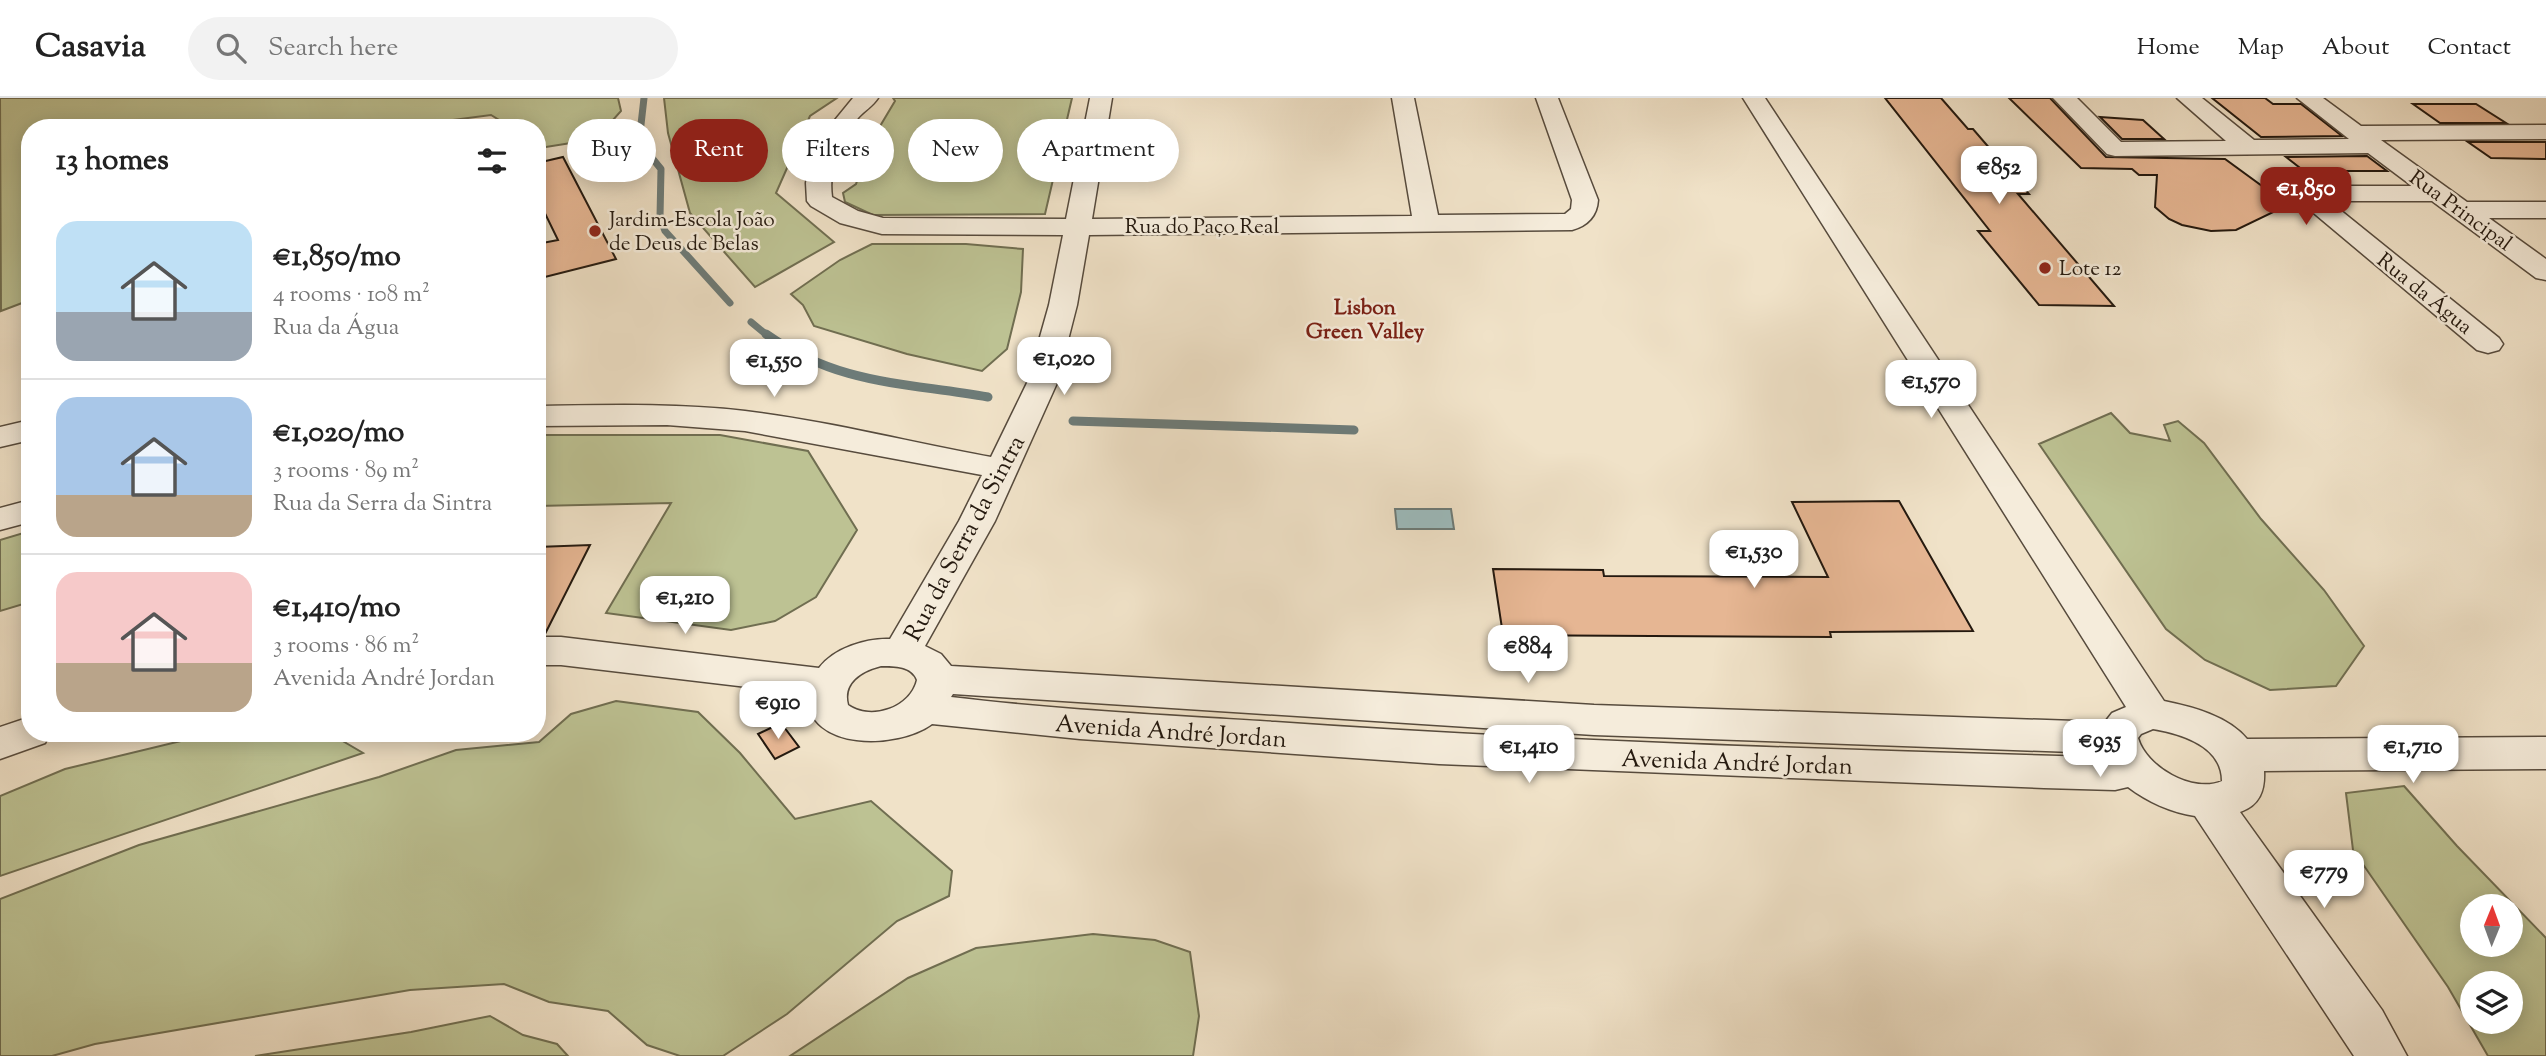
<!DOCTYPE html>
<meta charset="utf-8">
<style>
:root{--surface:#fff;--page:#f2f2f2;--text:#222;--muted:#767676;--line:#e0e0e0;--accent:#8f2418}
body{margin:0;font-family:"Sorts Mill Goudy",serif;background:var(--page);color:var(--text);height:100vh;display:flex;flex-direction:column;font-size:26px;white-space:nowrap}
*{box-sizing:border-box;margin:0}
p{font-size:23px;color:var(--muted)}
.icon{flex:none;width:38px;height:38px;fill:none;stroke:currentColor;stroke-width:2;stroke-linecap:round;stroke-linejoin:round}
.map{position:relative;flex:1;overflow:hidden}
.details{position:absolute;left:21px;top:21px;width:525px;height:623px;display:flex;flex-direction:column;background:var(--surface);border-radius:28px;box-shadow:0 4px 18px #0003}
.details>*{flex:none}
.guide{position:absolute;left:567px;top:21px;width:665px;height:63px;display:flex;gap:14px}
.needle{width:46px;rotate:1deg}
.tools{position:absolute;left:2460px;top:796px;display:grid;gap:14px}
.tools a{display:grid;place-items:center;width:63px;height:63px;border-radius:50%;background:var(--surface);box-shadow:0 4px 18px #0003;font-size:35px}
.price{position:absolute;translate:-50% -60px;padding:0 16px;border-radius:14px;background:#fff;color:#222;font-size:23px;line-height:46px;filter:drop-shadow(0 2px 4px #0008)}
.price::after{content:'';position:absolute;left:50%;top:42px;width:21px;height:16px;margin-left:-10px;background:inherit;clip-path:polygon(0 0,100% 0,50% 100%)}
.price.on{background:var(--accent);color:#fff}
ul{padding:0;list-style:none}
li{display:flex;align-items:center;gap:21px;height:175px;padding:0 35px}
li+li{border-top:2px solid var(--line)}
li span{display:grid;place-items:center;flex:none;width:196px;height:140px;border-radius:21px;color:#555}
li>.icon{margin-inline-start:auto}
span .icon{width:84px;height:84px;fill:#fffc;stroke-width:1}
li b{font-size:30px}
h2{display:flex;justify-content:space-between;align-items:center;height:84px;padding:0 35px;font-size:30px}
.chip{padding:0 24px;border-radius:32px;background:var(--surface);box-shadow:0 4px 18px #0003;font-size:24px;line-height:63px}
.chip.on{background:var(--accent);color:#fff}
header{display:flex;align-items:center;gap:42px;box-sizing:border-box;height:98px;padding:0 35px;background:var(--surface);border-bottom:2px solid var(--line)}
header strong{font-size:33px}
nav{display:flex;gap:38px;margin-inline-start:auto;font-size:24px}
.search{width:490px;height:63px;background:var(--page);display:flex;align-items:center;gap:18px;box-sizing:border-box;padding:0 24px;border-radius:38px;color:var(--muted);font-size:26px}
.map>svg:first-child{display:block}
.green{fill:#bdc293;stroke:#706e51;stroke-width:2;fill-rule:evenodd}
.water{fill:#9dbcbe;stroke:#6d7b78;stroke-width:2}
.lines{fill:none;stroke-linecap:round;stroke-linejoin:round}
.stream-far1{stroke:#6d7b78;stroke-width:7}
.stream{stroke:#6d7b78;stroke-width:9}
.building{fill:#e6b693;stroke:#24190f;stroke-width:2}
.minor-casing{stroke:#574b3d;stroke-width:3}
.minor{fill:#f5ecdb;fill-rule:evenodd}
.poi-dot{fill:#8f2418;stroke:#f5ecdb;stroke-width:2.5}
.labels{text-anchor:middle;stroke-width:5;stroke-linejoin:round;paint-order:stroke}
.far-street-label{font-size:21px;fill:#24190f;stroke:#f5ecdb}
.far-poi-label{font-size:21px;fill:#24190f;stroke:#f5ecdb;text-anchor:start}
.far-neighbourhood-label{font-size:21px;font-weight:bold;fill:#7a1f14;stroke:#f5ecdb}
.street-label{font-size:24px;fill:#24190f;stroke:#f5ecdb}
</style>
<header>
<strong>Casavia</strong>
<div class="search"><svg class="icon" aria-label="search" viewBox="0 0 24 24"><circle cx="10" cy="10" r="6"/><path d="M15 15l6 6"/></svg>Search here</div>
<nav><a>Home</a><a>Map</a><a>About</a><a>Contact</a></nav>
</header>
<div class="map">
<svg width="2546" height="958" viewBox="0 0 2546 958">
<rect width="100%" height="100%" fill="#f0e2c8"/>
<filter id="stains"><feTurbulence type="fractalNoise" baseFrequency=".00286" numOctaves="4"/><feColorMatrix values="0 0 0 0 .2 0 0 0 0 .09 0 0 0 0 .02 0 0 0 .5 -.17"/></filter>
<radialGradient id="worn" r=".72"><stop offset=".6" stop-color="#630" stop-opacity="0"/><stop offset="1" stop-color="#630" stop-opacity=".3"/></radialGradient>
<path class="green" d="M0 0H618L621 13 596 41 546 49 537 44V30H512L491 17 391 30H30V202L1 213Z
M664 0H837L810 18 776 95 834 144 755 189 690 115 668 35Z
M893 0H1072L1045 116 873 117 845 104 843 95 856 86 870 45 895 3Z
M872 146H966L1023 151 1021 194 1007 251 982 273 907 256 814 228 803 207 791 196 840 162Z
M2111 315 2130 335 2170 343 2164 327 2178 323 2204 345 2261 421 2324 492 2364 548 2336 588 2270 592 2205 562 2166 531 2039 346Z
M537 337H720L808 353 857 432 816 499 775 523 731 532 606 515 671 405 537 408Z
M30 433V504L0 513V442Z
M616 603 698 614 740 655 795 721 871 703 952 773 949 798 897 823 787 916 723 958H680L647 947 608 913 549 904 504 886 410 892 95 946 52 958H0V801L139 747 379 679 456 652 539 644 571 616Z
M214 635H360L341 642 363 655 0 778V698L65 671Z
M2404 688 2457 748 2546 840V958H2488L2448 889 2353 752 2346 695ZM2473 808H2511V847H2473ZM2473 886H2511V924H2473Z
M1093 836 1155 842 1190 854 1199 918 1193 958H790L908 880 976 850Z
M490 918 523 937 557 946 568 958H255L411 934Z"/>
<path class="water" d="M1395 411H1451L1454 431H1397Z"/>
<g class="lines">
<path class="stream-far1" d="M644 0 639 44 661 71 660 119 665 133 730 205
M751 224 768 238"/>
<path class="stream" d="M766 236C840 288 904 284 988 299
M1073 323 1354 332"/>
</g>
<path class="building" d="M1885 0H1941L1968 31H1973L2029 96H2018L2114 208 2039 207 1978 133H1990Z
M2009 0H2050L2106 59 2225 61 2288 107 2236 132 2211 133 2182 127 2169 121 2155 109 2157 77H2139L2132 71 2081 70Z
M2212 0H2265L2273 6H2301L2342 38 2261 39Z
M2413 6H2476L2506 25H2440Z
M2100 19 2143 22 2164 41H2122Z
M2468 44H2546V61L2491 60Z
M2367 58 2387 73H2304L2286 59Z
M563 59 616 161 537 181V146L558 142 537 99V65Z
M1899 403 1973 533 1830 534 1831 539 1503 537 1493 471 1603 472 1604 478 1828 479 1792 404Z
M590 447 545 536H537V449Z
M781 625 799 649 775 661 758 636Z"/>
<g class="lines">
<defs>
<path id="minor" d="M878 0C873 8 864 13 858 20 840 43 828 70 832 99L858 113 883 120 1066 121 1090 0H1112L1092 121 1412 118 1392 0H1414L1438 117 1565 116 1571 111 1572 102 1536 0H1558L1598 102C1597 118 1587 128 1572 132L1089 137 1077 207 1057 285 995 423 925 548 941 556 951 568 1594 607 2105 624 2112 615 2126 609 1743 0H1765L2164 603C2193 609 2228 618 2247 641L2546 639V671L2264 673C2265 692 2260 707 2240 714L2382 912 2407 958H2354L2195 718C2170 714 2148 704 2128 689L2115 692 2044 690 1439 666 1080 641 932 626C898 651 807 654 807 596L561 567H537V539H561L819 570C834 550 866 540 890 541L959 423 982 377 745 333 667 327 537 328V308C606 307 676 305 745 313 827 323 909 344 991 359L1027 285 1049 207 1063 137 882 136 840 125 811 108 807 103 806 85 809 66 826 33 853 0ZM881 568C895 568 912 568 917 582 911 609 872 624 848 607 842 585 861 573 881 568ZM953 596 1594 637 2100 655 2103 659C1827 652 1550 643 1275 624 1167 617 1059 612 951 599ZM2153 631C2182 636 2222 648 2222 683 2193 696 2146 669 2138 640L2141 636Z
M2053 0H2077L2121 44 2226 43 2177 0H2202L2254 42 2349 41 2297 0H2323L2361 28 2546 27V41L2381 42 2467 104H2546V120H2489L2546 161V182L2536 180 2432 103H2329L2499 240 2503 246 2499 252 2488 255 2477 252 2291 96 2295 91 2304 88H2412L2368 55 2115 58 2107 56Z
M30 322V342L0 349V329Z
M30 402V424L0 432V410Z
M30 619V635H50L45 645 0 661V629Z"/>
</defs>
<use href="#minor" class="minor-casing"/>
<use href="#minor" class="minor"/>
</g>
<g class="poi-dot">
<circle cx="595" cy="133" r="7"/>
<circle cx="2045" cy="170" r="7"/>
</g>
<g class="labels">
<g class="far-street-label">
<text transform="translate(2461 112) rotate(36)" y="7">Rua Principal</text>
<text x="1202" y="135">Rua do Paço Real</text>
<text transform="translate(2425 195) rotate(39)" y="7">Rua da Água</text>
</g>
<g class="far-poi-label">
<text x="609" y="128">Jardim-Escola João<tspan x="609" dy="24">de Deus de Belas</tspan></text>
<text x="2059" y="177">Lote 12</text>
</g>
<g class="far-neighbourhood-label">
<text x="1365" y="216">Lisbon<tspan x="1365" dy="24">Green Valley</tspan></text>
</g>
<g class="street-label">
<text transform="translate(964 440) rotate(-62)" y="8">Rua da Serra da Sintra</text>
<text transform="translate(1171 633) rotate(4)" y="8">Avenida André Jordan</text>
<text transform="translate(1737 664) rotate(2)" y="8">Avenida André Jordan</text>
</g>
</g>
<rect width="100%" height="100%" filter="url(#stains)"/>
<rect width="100%" height="100%" fill="url(#worn)"/>
</svg>
<div class="tools">
<a><svg class="needle" viewBox="-14 -14 28 28"><path d="M0-13l5 13h-10z" fill="#e53935"/><path d="M0 13l5-13h-10z" fill="#767676"/></svg></a>
<a><svg class="icon" aria-label="layers" viewBox="0 0 24 24"><path d="M12 4l9 5-9 5-9-5zM3 14l9 5 9-5"/></svg></a>
</div>
<b class="price" style="left:1999px;top:108px">€852</b>
<b class="price on" style="left:2306px;top:129px">€1,850</b>
<b class="price" style="left:1064px;top:299px">€1,020</b>
<b class="price" style="left:774px;top:301px">€1,550</b>
<b class="price" style="left:1931px;top:322px">€1,570</b>
<b class="price" style="left:1754px;top:492px">€1,530</b>
<b class="price" style="left:685px;top:538px">€1,210</b>
<b class="price" style="left:1528px;top:587px">€884</b>
<b class="price" style="left:778px;top:643px">€910</b>
<b class="price" style="left:2100px;top:681px">€935</b>
<b class="price" style="left:1529px;top:687px">€1,410</b>
<b class="price" style="left:2413px;top:687px">€1,710</b>
<b class="price" style="left:2324px;top:812px">€779</b>
<div class="guide">
<a class="chip">Buy</a>
<a class="chip on">Rent</a>
<a class="chip">Filters</a>
<a class="chip">New</a>
<a class="chip">Apartment</a>
</div>
<section class="details">
<h2>13 homes<svg class="icon" aria-label="filters" viewBox="0 0 24 24"><path d="M4 7h16M4 17h16"/><circle cx="9" cy="7" r="2"/><circle cx="15" cy="17" r="2"/></svg></h2>
<ul>
<li><span style="background:linear-gradient(#bfe0f5 65%,#9aa5b1 0)"><svg class="icon" aria-label="home" viewBox="0 0 24 24"><path d="M3 11l9-7 9 7M6 9v11h12V9"/></svg></span><div><b>€1,850/mo</b><p>4 rooms · 108 m²</p><p>Rua da Água</p></div></li>
<li><span style="background:linear-gradient(#a9c7e8 70%,#b9a48a 0)"><svg class="icon" aria-label="home" viewBox="0 0 24 24"><path d="M3 11l9-7 9 7M6 9v11h12V9"/></svg></span><div><b>€1,020/mo</b><p>3 rooms · 89 m²</p><p>Rua da Serra da Sintra</p></div></li>
<li><span style="background:linear-gradient(#f6c9c9 65%,#b9a48a 0)"><svg class="icon" aria-label="home" viewBox="0 0 24 24"><path d="M3 11l9-7 9 7M6 9v11h12V9"/></svg></span><div><b>€1,410/mo</b><p>3 rooms · 86 m²</p><p>Avenida André Jordan</p></div></li>
</ul>
</section>
</div>
